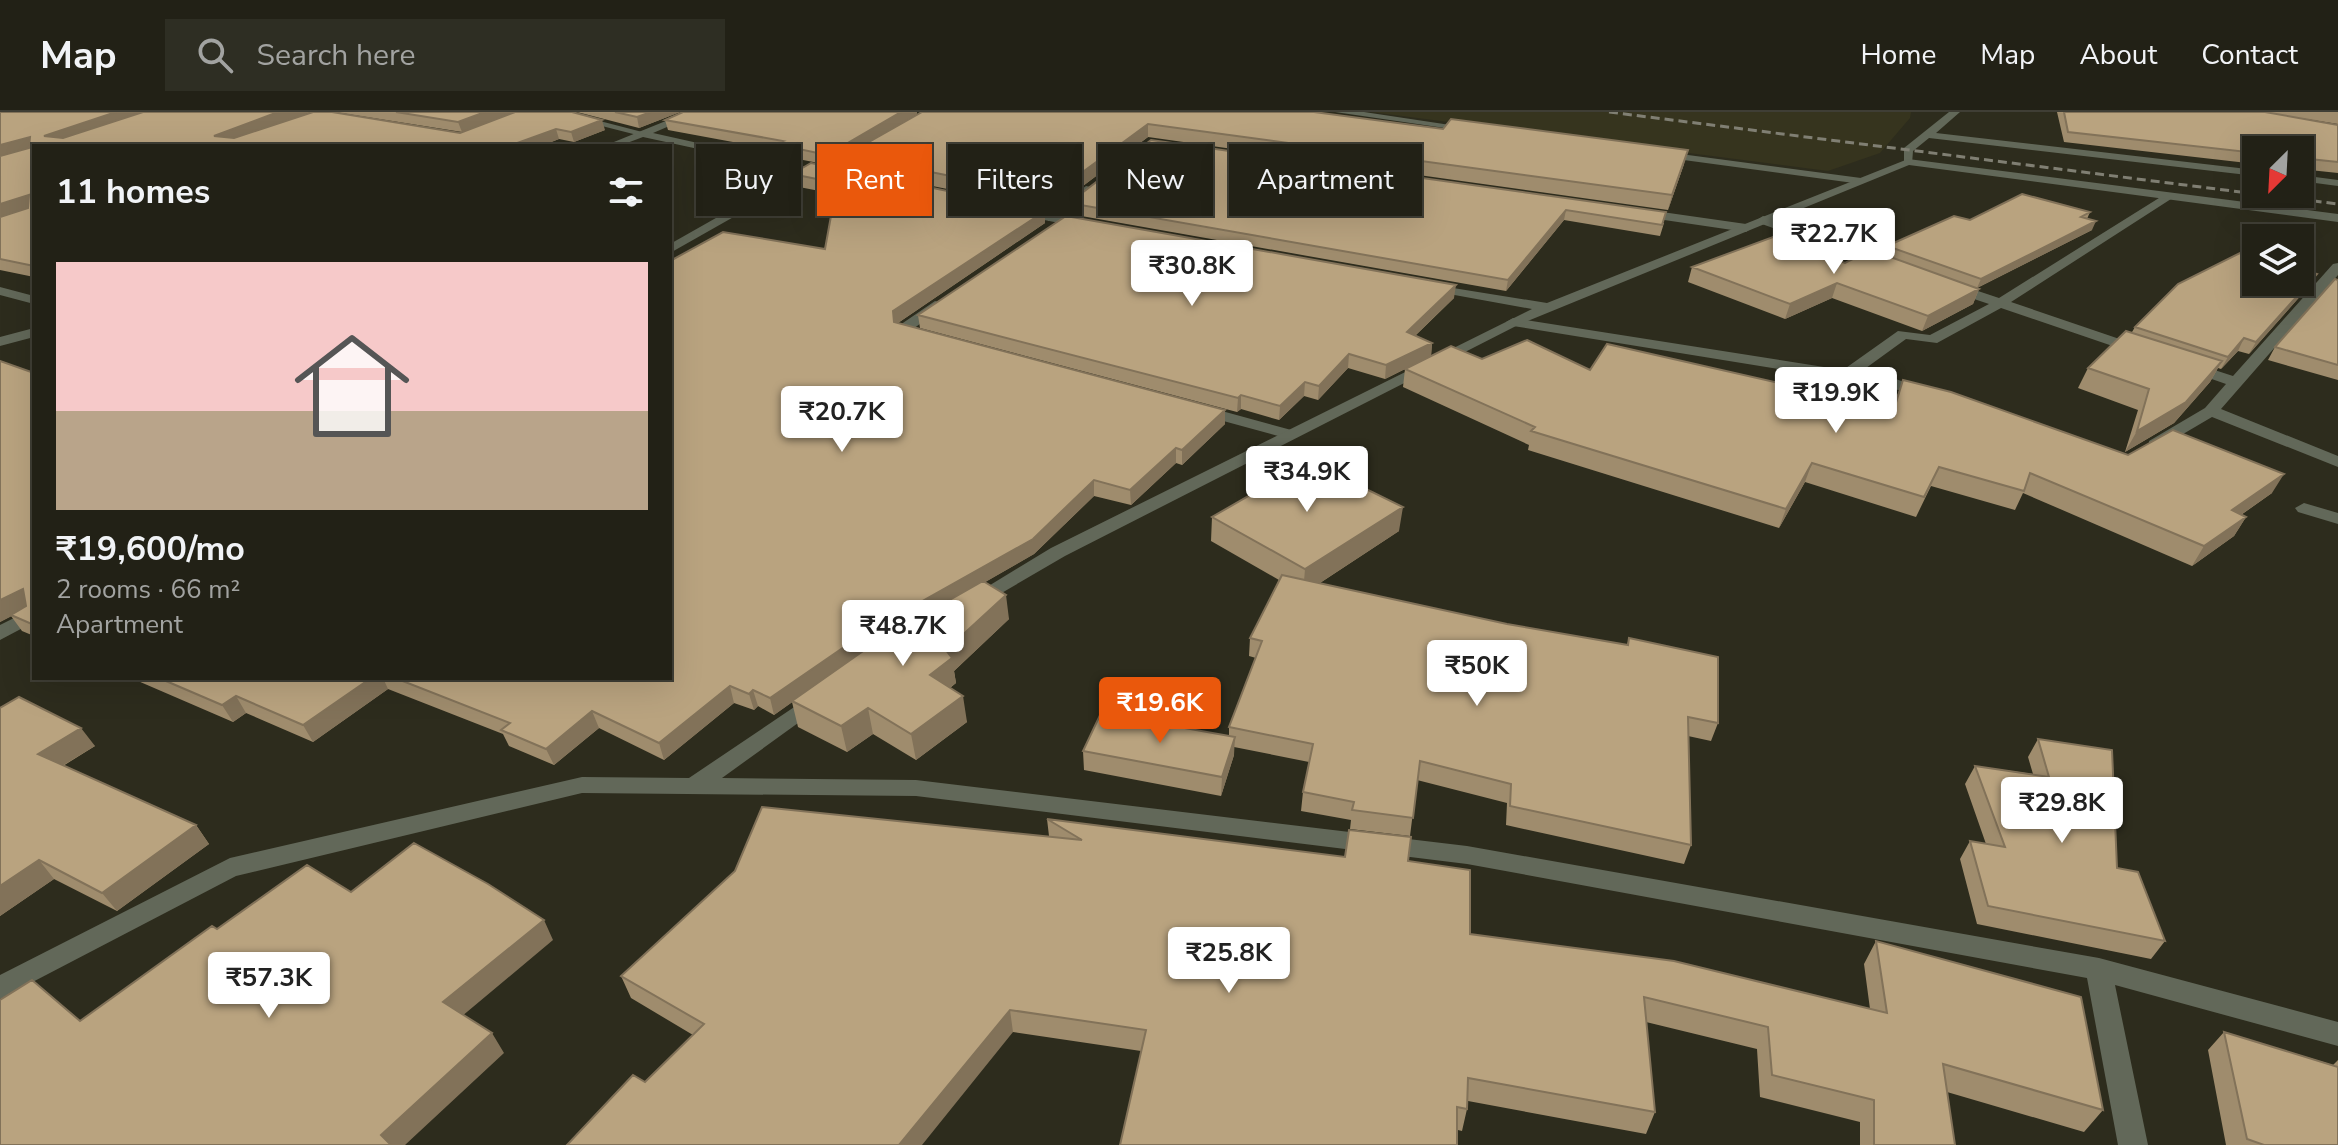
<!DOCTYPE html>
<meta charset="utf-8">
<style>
:root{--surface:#222116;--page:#2e2e23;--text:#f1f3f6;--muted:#a2a3a1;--line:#3f3e35;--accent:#ea580c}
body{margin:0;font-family:"Nunito Sans",sans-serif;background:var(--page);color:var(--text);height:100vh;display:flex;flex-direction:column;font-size:30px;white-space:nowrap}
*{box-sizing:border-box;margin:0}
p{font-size:26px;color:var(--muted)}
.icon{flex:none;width:44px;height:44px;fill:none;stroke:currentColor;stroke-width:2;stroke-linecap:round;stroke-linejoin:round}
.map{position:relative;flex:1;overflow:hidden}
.drawer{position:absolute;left:32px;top:32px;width:640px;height:536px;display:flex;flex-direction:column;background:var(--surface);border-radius:0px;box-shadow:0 8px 32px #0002,0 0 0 2px var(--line)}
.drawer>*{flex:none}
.hud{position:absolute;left:696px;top:32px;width:760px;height:72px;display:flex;gap:16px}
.needle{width:52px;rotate:204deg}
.buttons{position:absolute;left:2242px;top:24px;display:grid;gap:16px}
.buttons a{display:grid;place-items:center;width:72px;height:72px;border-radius:0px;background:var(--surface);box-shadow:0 8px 32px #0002,0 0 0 2px var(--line);font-size:40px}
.price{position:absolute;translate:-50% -68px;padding:0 18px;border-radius:8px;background:#fff;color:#222;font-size:26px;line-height:52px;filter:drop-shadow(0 2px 4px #0008)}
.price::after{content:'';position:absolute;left:50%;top:48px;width:24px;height:18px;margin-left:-12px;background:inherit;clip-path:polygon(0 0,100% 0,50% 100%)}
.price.on{background:var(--accent);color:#fff}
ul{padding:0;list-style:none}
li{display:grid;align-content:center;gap:16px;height:424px;padding:0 24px}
li span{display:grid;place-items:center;height:248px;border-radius:0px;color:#555}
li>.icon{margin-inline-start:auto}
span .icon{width:144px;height:144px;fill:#fffc;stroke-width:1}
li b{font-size:34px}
h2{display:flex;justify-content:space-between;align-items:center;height:96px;padding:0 24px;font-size:34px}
.chip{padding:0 28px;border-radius:0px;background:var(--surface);box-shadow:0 8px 32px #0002,0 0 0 2px var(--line);font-size:28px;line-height:72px}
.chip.on{background:var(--accent);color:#fff}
header{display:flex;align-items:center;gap:48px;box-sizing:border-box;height:112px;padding:0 40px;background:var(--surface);border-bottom:2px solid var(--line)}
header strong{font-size:38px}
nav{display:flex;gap:44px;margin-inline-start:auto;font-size:28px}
.search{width:560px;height:72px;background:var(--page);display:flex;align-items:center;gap:20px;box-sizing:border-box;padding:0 28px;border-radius:0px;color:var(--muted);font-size:30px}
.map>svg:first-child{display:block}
.built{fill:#36341e}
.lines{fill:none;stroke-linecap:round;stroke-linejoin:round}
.minor{fill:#626859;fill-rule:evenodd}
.tertiary{fill:#626859;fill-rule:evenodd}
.rail{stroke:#807f73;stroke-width:3;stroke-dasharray:9 5;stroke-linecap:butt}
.wall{fill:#9f8c6d}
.shaded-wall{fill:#827259}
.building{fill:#b9a37f;stroke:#827259;stroke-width:2}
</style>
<header>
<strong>Map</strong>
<div class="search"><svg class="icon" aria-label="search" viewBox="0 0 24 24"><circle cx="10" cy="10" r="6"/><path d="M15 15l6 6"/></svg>Search here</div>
<nav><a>Home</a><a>Map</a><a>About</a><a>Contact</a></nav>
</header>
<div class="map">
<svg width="2338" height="1033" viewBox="0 0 2338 1033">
<rect width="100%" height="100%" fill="#2d2c1d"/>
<path class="built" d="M1371 0H1911L1910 6 1880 41 1828 59Z"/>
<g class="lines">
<path class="minor" d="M547 0H565L650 22 645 25Z
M1335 0H1364L1477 17 1472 20Z
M1949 0H1960L1936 21 2256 58V64L1929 26 1913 39 1912 52H1904V36Z
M866 36 875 38 832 63 822 61Z
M1658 39 1861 66 1867 69 1861 72 1654 44V40Z
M2300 63 2338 68V74L2300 69Z
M1086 74 1096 76 1056 109H1048V103Z
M2167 81 2173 85 2171 87 2011 190 2146 236V242H2136L2001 196 1937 231 1906 227 1866 256 1931 280V286L1926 288 1856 263 1846 268 1513 214 1506 210 1513 206 1843 258 1898 219 1930 223 1989 192 1947 178V172H1957L1999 186Z
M1641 97 1746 112 1752 116 1746 120 1637 104V98Z
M1763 104 1889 148 1890 151 1879 154 1759 111 1757 108Z
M2338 151V163L2221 297 2338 344V355L2212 305 2161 335H2149V329L2205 296 2226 272 2186 258V252H2196L2233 264 2333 152Z
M0 175 34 184V192L0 183Z
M935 189 947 192 913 217 923 220V226L897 221V215Z
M1200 293 1295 319 1297 322 1289 327 1194 301V295Z
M2304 391 2338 401V412L2298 400 2295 396Z"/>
<path class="tertiary" d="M688 0H702L653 21 836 62 830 65 811 61 670 141V132L799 59 643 25 619 34H604Z
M1908 47 2338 102V110L1909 53 1518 213 1065 444 981 493 974 495 964 489 1051 436 1532 197 1427 178 1420 174 1422 171 1547 191Z
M1018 95 1085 108 1091 112 1085 116 1014 102V96Z
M34 216V225L0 234V225Z
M34 496V510L0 528V513Z
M815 581 826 588 823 593 722 666 916 668 1467 734 2099 846 2338 910V934L2115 873 2148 1033H2118L2087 866 1467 752 916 684 582 681 236 764 0 887V863L230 746 582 665 689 666Z"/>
<path class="rail" d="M1609 0 2256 82
M2257 82 2338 92"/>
</g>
<path class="wall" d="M0 0H310L287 9 460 21 515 0 605 18 574 30 559 27 541 34H34V165L0 158Z
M335 0H515L462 20Z
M577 0H680L639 16Z
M683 0H917V2L859 36 922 0H1314L1684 52 1668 98 1148 25 1051 98 848 57 846 44 829 53 777 43 776 38 668 18 665 8Z
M2057 0H2338V12L2300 6 2338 13V61L2300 57V38H2256V52L2064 30Z
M1151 28 1664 111 1660 124 1564 108 1506 179 1070 102 1069 91Z
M792 53 794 59 774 70 734 62 733 55Z
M792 62 1045 99V111L898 211 1225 298V312L1182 353 1176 351 1131 393 1094 384 1034 442 985 470 1009 507 954 559 956 571 950 576 967 610 916 648 873 622 847 640 798 615 792 590 774 603 758 594 754 598 734 591 664 648 599 616 554 653 509 634 503 622 388 577 313 630 246 601 233 610 131 566H670L825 137 835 82 794 74Z
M2090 100 2087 107 2092 118 1977 176 1979 177 1973 192 1922 219 1832 186 1785 207 1688 170 1692 155 1845 151 1884 143 1887 134 1970 108Z
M2317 162 2310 173 2249 242 2238 239 2221 257 2218 256 2210 270 2174 311 2125 340 2138 298 2078 276 2088 256 2132 220 2135 215Z
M2338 168V268L2268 248 2275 235Z
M1454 186 1415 224 1432 231 1431 244 1482 247 1590 258 1892 297 1903 268 2128 343 2272 381 2241 403 2246 405 2234 424 2192 454 2023 381 2015 398 1931 374 1916 405 1805 370 1779 416 1528 338 1529 333 1403 275 1405 257 1385 267 1348 256 1318 288 1304 284 1279 308 1241 297 1237 300 920 216 918 203Z
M34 261V524L22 519 11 504 0 510Z
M1212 405 1399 419 1320 471 1507 512 1627 533 1629 526 1718 611 1711 629 1688 624 1691 733 1684 752 1506 713 1507 691 1417 668 1410 724 1350 717 1351 708 1301 699 1303 680 1309 650 1234 635V643L1221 684 1084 658 1083 639 1229 624V615L1256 546 1249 544 1250 526 1279 468 1211 429Z
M0 596 95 634 63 654 196 713 209 732 117 799 54 767 0 804Z
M2038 627 2117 756 2165 829 2151 847 1977 812 1960 747 1970 729 1986 732 1965 672 1975 654 2033 662 2028 645Z
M1047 707 1345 745 1408 749 1470 822 1870 897 1864 852 1876 829 2103 998 2084 1020 1947 980 1955 1033H1860V1010L1760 985 1757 937 1646 910 1655 1000 1646 1022 1468 989 1467 997 1462 1019 1141 939 1013 920 645 970 693 923 631 886 621 864 1049 724Z
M2224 920 2333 953 2338 948V1033H2226L2208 938Z"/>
<path class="shaded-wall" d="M116 0H152L51 34 44 24Z
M278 0H310L220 34 214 24Z
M485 0H515L462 20 458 10Z
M651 0H680L639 16 637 5Z
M901 0H917V2L829 53 827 43Z
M602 8 605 18 574 30 571 20Z
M1148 12V25L1051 98 1050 84Z
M556 17 559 27 541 34H509Z
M30 25 35 34 0 45V33Z
M1688 38 1684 52 1668 98 1672 83Z
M792 53 794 59 774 70 773 63Z
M29 83 34 95 0 106V92Z
M1566 98 1564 108 1506 179 1508 168Z
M1045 99V111L895 213 893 199Z
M2096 109 2092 118 1977 176 1981 167Z
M2317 162 2310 173 2249 242 2256 230Z
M1837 171 1832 186 1785 207 1790 192Z
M1456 173 1454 186 1405 233 1407 220Z
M1979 177 1973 192 1922 219 1928 204Z
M2244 226 2238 239 2221 257 2228 245Z
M1432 231 1431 244 1385 267 1386 253Z
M1349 242 1348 256 1318 288 1319 274Z
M2222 249 2210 270 2174 311 2125 340 2137 319Z
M1305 270 1304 284 1279 308 1280 294Z
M1241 283V297L1237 300 1238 286Z
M1225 298V312L1182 353V338Z
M1176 336V351L1131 393 1130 378Z
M1812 351 1805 370 1779 416 1786 397Z
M2284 362 2272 381 2219 418 2232 398Z
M1094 368V384L1034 442 864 540 774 603 770 586 860 524Z
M1403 395 1399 419 1303 482 1305 457Z
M2246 405 2234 424 2192 454 2204 434Z
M23 477 34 493 0 510V488Z
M1006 483 1009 507 954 559 956 571 934 588 930 563 946 538Z
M371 566H383L388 577 313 630 303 613Z
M730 574 734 591 664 648 659 631Z
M753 578 758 594 754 598 749 582Z
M236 584 246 601 233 610 222 593Z
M963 584 967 610 916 648 911 622Z
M868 596 873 622 847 640 841 614Z
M592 599 599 616 554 653 546 637Z
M81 616 95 634 52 660 38 642Z
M1235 625 1234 643 1221 684 1222 665Z
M196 713 209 732 117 799 102 781Z
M39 748 54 767 0 804V774Z
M544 808 553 828 455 910 443 890Z
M1010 898 1013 920 922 1033H899Z
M492 921 504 941 405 1033H388L381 1023Z"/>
<path class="building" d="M0 0H116L44 24 63 26 143 0H278L214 24 234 26 313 0H332L460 21 515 0H572L602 8 571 20 556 17 509 34H34V154L0 147V105L28 96 29 83 0 92V44L29 36 30 25 0 33Z
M396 0H485L458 10Z
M615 0H651L637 5Z
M683 0H901L827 43 775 32 783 29 665 8Z
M922 0H1314L1443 17 1451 7 1688 38 1672 83 1148 12 1050 84 846 43Z
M2064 0H2265L2338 13V50L2300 46V38H2256V41L2068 20Z
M1151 28 1666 100 1662 113 1566 98 1508 168 1069 91Z
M756 45 792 53 773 63 733 55Z
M811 51 1045 99 893 199 894 210 1225 298 1182 338 1176 336 1130 378 1094 368 1033 427 860 524 770 586 753 578 749 582 730 574 659 631 592 599 546 637 501 618 510 611 395 566H670V149L723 120 825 137 837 71 792 62Z
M2022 82 2090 100 2081 105 2096 109 1981 167 1887 134 1954 104 1970 108Z
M1066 104 1456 173 1407 220 1432 231 1386 253 1349 242 1319 274 1305 270 1280 294 1241 283 1238 286 918 203Z
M1773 125 1845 151 1871 138 1979 177 1928 204 1837 171 1790 192 1692 155Z
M2240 141 2256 145V170H2300V157L2317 162 2256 230 2244 226 2228 245 2135 215 2178 172Z
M2335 167 2338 168V253L2275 235Z
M2126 219 2222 249 2186 290 2137 319 2149 277 2088 256Z
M1527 228 1590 258 1607 232 1894 297 1903 268 1951 280 2128 343 2173 318 2284 362 2232 398 2246 405 2204 434 2030 361 2024 379 1939 355 1924 385 1812 351 1786 397 1531 319 1535 315 1405 257 1451 234 1482 247Z
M0 249 34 261V513L11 503 26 494 23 477 0 488Z
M1309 349 1403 395 1305 457 1212 405Z
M1282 463 1507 512 1628 533 1629 526 1718 545V611L1688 605 1691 733 1510 694 1511 672 1420 649 1413 706 1352 698 1354 690 1303 680 1313 632 1229 615 1262 529 1250 526Z
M983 469 1006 483 946 538 952 546 930 563 963 584 911 622 868 596 841 614 792 589 876 530Z
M159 566H371L303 613 236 584 222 593Z
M19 585 81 616 38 642 196 713 102 781 39 748 0 774V596Z
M1101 601 1235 625 1222 665 1083 639Z
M2038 627 2112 638 2117 756 2138 760 2165 829 1988 794 1970 729 2005 735 1975 654 2049 665Z
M762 695 1082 728 1047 707 1345 745 1349 718 1411 725 1408 749 1470 758V822L1674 849 1887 901 1876 829 2081 885 2103 998 1943 952 1955 1033H1874V988L1772 963 1768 915 1644 885 1655 1000 1468 966 1467 997 1457 995V1033H1120L1146 918 1010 898 899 1033H567L633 963 645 970 704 912 621 864 735 759Z
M414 731 488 772 544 808 443 890 492 921 381 1023 390 1032 388 1033H0V888L32 868 80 909 212 814 217 817 307 753 351 780Z
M2224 920 2338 955V1033H2264L2247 1027Z"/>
</svg>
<div class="buttons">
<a><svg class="needle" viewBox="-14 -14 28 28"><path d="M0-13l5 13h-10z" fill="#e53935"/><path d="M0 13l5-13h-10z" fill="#a2a3a1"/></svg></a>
<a><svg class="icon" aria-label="layers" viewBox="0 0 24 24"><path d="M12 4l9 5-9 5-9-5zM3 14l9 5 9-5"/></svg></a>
</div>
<b class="price" style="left:1834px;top:164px">₹22.7K</b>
<b class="price" style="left:1192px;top:196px">₹30.8K</b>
<b class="price" style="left:1836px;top:323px">₹19.9K</b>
<b class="price" style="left:842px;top:342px">₹20.7K</b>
<b class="price" style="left:1307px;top:402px">₹34.9K</b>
<b class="price" style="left:903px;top:556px">₹48.7K</b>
<b class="price" style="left:1477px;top:596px">₹50K</b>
<b class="price on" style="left:1160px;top:633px">₹19.6K</b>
<b class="price" style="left:2062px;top:733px">₹29.8K</b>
<b class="price" style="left:1229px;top:883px">₹25.8K</b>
<b class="price" style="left:269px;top:908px">₹57.3K</b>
<div class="hud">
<a class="chip">Buy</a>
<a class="chip on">Rent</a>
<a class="chip">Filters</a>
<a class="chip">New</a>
<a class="chip">Apartment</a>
</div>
<section class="drawer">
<h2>11 homes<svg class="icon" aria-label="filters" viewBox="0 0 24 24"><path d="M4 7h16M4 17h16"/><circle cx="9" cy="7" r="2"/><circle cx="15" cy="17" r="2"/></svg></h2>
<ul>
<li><span style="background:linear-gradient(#f6c9c9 60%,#b9a48a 0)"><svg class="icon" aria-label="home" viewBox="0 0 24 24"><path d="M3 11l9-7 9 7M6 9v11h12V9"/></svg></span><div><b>₹19,600/mo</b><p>2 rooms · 66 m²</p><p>Apartment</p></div></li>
</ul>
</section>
</div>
